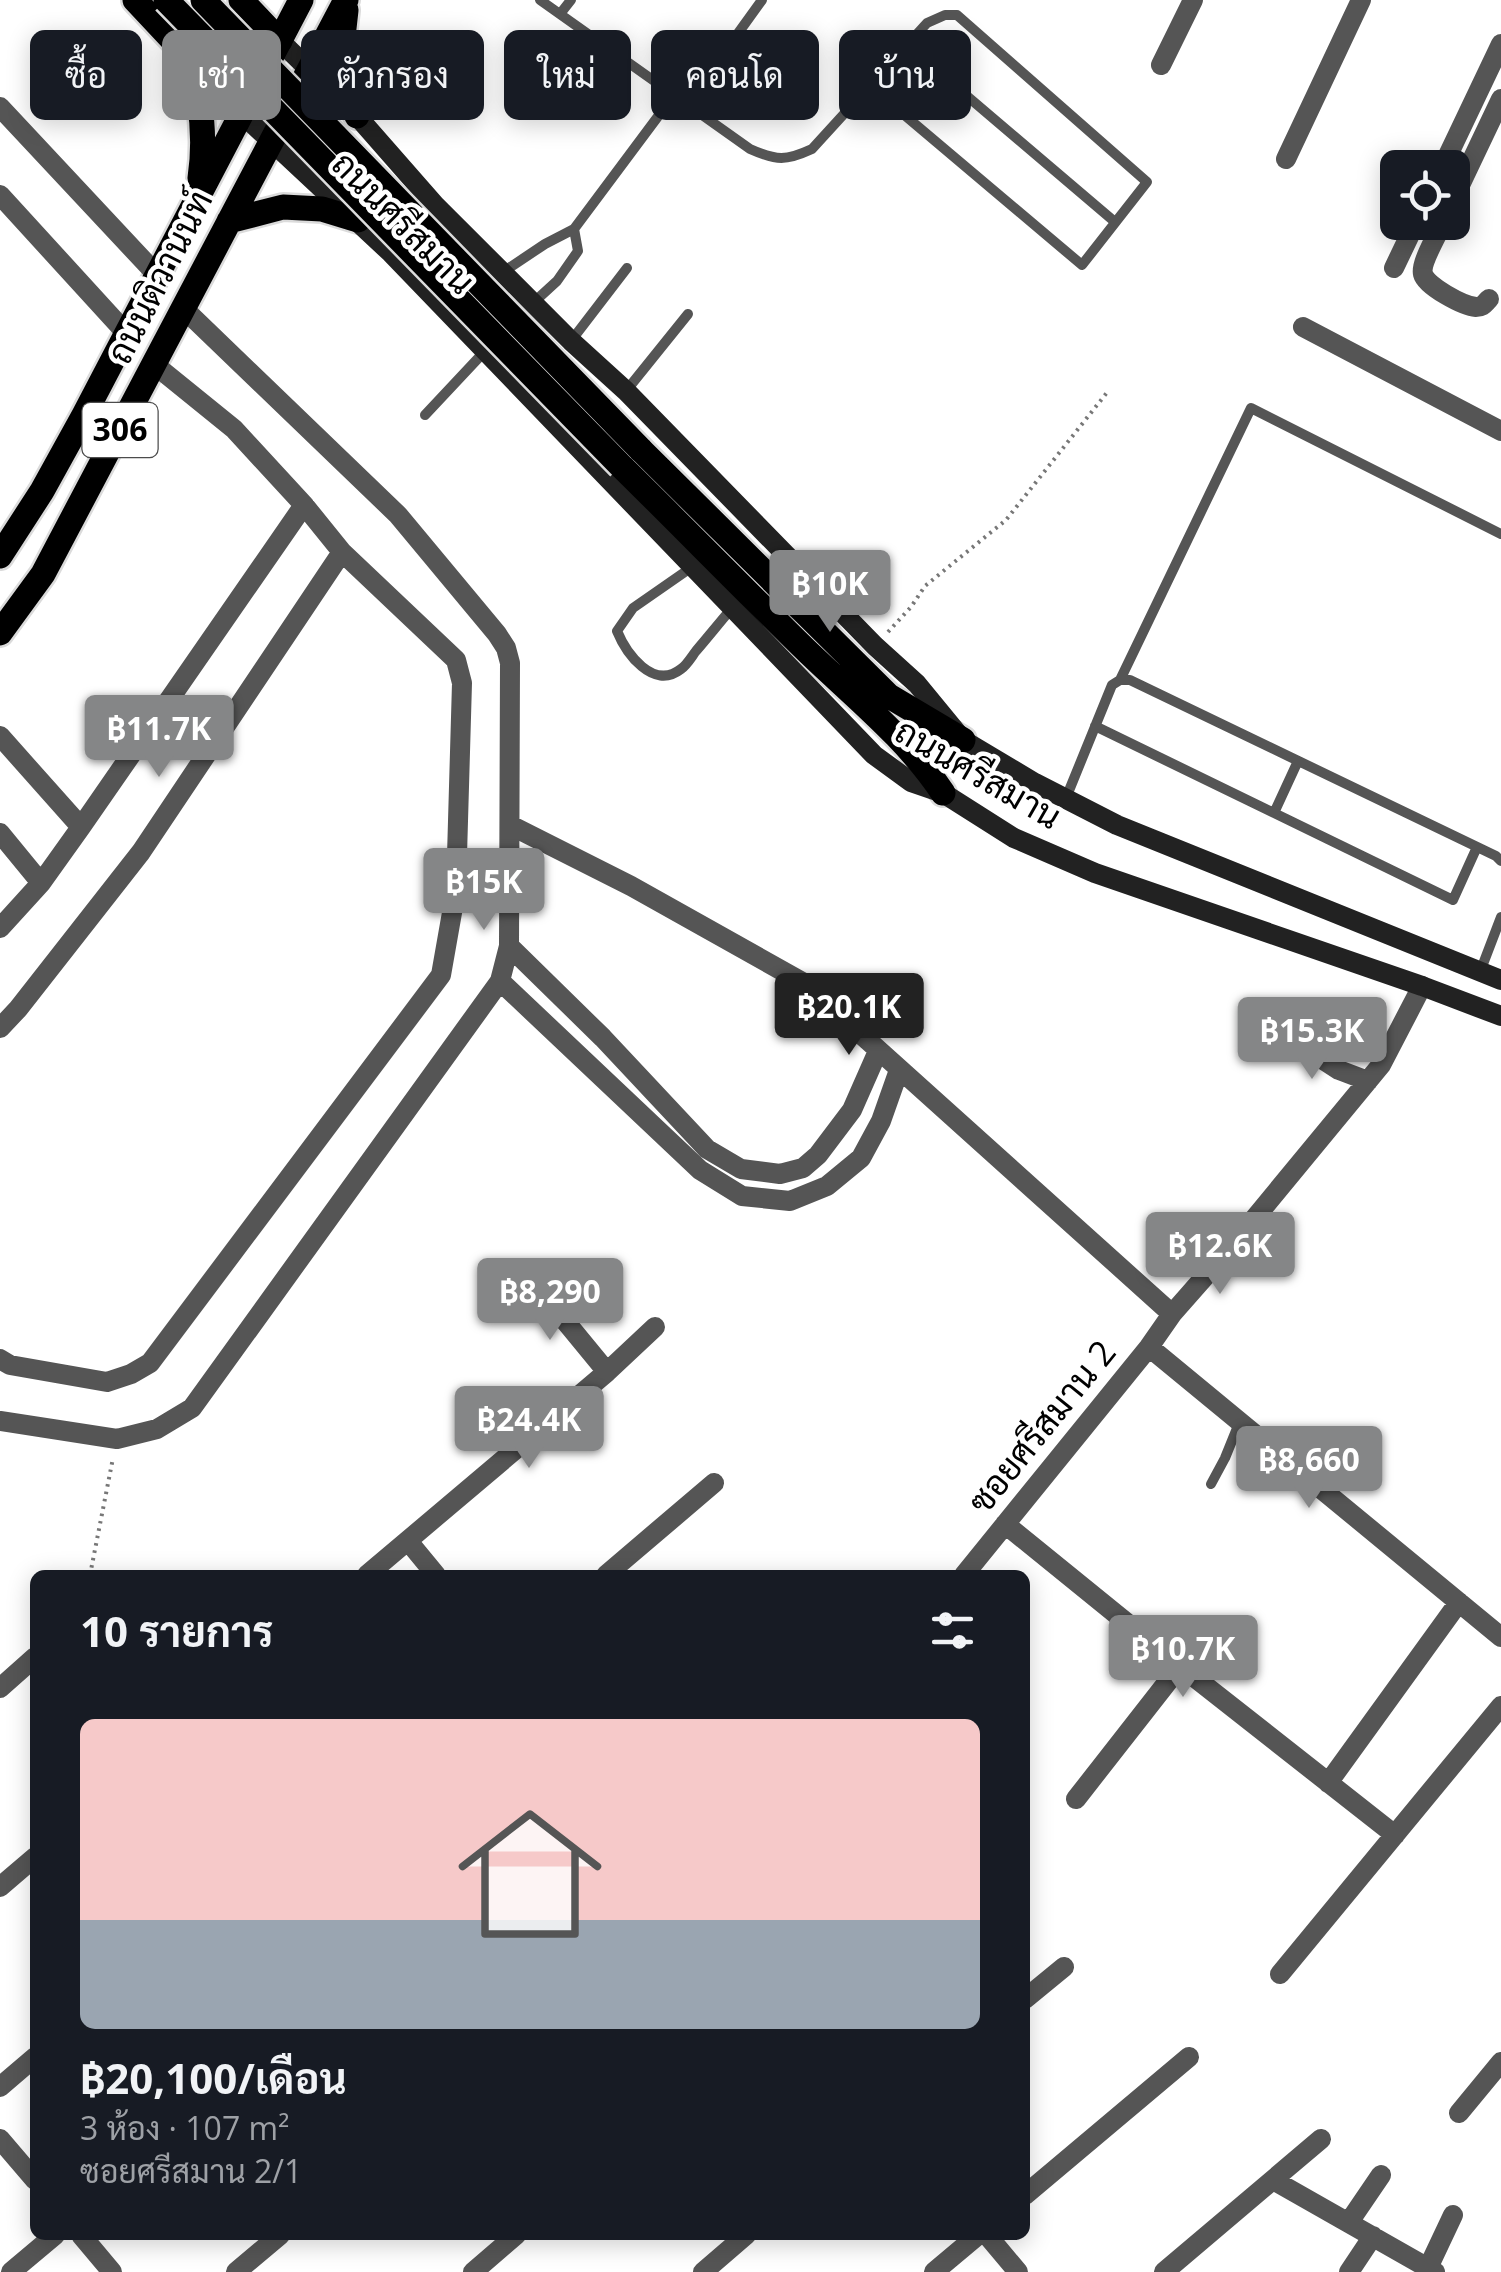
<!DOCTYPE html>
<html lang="th">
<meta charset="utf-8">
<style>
:root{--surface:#171b24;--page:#20242c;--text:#f1f3f6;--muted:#9ea1a6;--line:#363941;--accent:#858687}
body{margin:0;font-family:"Open Sans",Sarabun,sans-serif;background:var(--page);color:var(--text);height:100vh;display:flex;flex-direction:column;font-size:38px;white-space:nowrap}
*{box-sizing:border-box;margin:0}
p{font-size:32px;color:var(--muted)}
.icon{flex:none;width:55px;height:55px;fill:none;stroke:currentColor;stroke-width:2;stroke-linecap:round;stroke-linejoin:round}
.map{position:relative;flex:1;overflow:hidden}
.panel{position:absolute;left:30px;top:1570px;width:1000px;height:670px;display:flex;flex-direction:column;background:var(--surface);border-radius:15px;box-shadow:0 5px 25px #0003}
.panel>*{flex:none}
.banner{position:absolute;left:30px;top:30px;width:1000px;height:90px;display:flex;gap:20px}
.buttons{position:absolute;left:1380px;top:150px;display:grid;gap:20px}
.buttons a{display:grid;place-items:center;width:90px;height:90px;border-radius:15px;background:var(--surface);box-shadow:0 5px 25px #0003;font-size:50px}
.price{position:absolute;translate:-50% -85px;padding:0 22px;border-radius:10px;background:var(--accent);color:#fff;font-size:32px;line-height:65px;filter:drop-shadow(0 2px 5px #0008)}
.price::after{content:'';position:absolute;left:50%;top:60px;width:30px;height:22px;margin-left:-15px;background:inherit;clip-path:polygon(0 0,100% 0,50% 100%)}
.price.active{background:#222;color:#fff}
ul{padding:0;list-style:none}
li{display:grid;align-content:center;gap:20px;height:530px;padding:0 50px}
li+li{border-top:2px solid var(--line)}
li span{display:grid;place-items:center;height:310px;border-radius:15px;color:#555}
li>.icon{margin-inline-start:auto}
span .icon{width:180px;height:180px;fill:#fffc;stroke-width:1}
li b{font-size:42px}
h2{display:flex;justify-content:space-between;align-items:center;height:120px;padding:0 50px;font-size:42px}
.chip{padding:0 35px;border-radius:15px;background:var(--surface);box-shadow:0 5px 25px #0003;font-size:35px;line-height:90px}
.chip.active{background:var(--accent);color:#fff}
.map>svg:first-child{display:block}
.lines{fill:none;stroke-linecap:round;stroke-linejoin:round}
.primary-casing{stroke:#dbdbdb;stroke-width:30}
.path{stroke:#777;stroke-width:4;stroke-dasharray:2.5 5;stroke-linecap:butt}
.service{stroke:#555;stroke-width:10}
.minor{stroke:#555;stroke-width:20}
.secondary{stroke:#222;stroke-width:20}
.primary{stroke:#000;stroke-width:25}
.primary-bridge-casing{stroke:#dbdbdb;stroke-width:30;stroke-linecap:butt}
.primary-bridge{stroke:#000;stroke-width:25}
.labels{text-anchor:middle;stroke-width:9;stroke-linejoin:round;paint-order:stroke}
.shield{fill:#fff;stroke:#4c4c4c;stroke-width:2.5}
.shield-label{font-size:32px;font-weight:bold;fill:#000}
.street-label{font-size:35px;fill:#000;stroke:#fff}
</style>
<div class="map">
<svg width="1501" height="2272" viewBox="0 0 1501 2272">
<rect width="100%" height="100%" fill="#fff"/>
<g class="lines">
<defs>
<path id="primary" d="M135 0 241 113
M241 0 280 41
M346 10 340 64 343 87 357 116
M188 61C202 99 206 137 200 178
M229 221 283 207 322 209 358 220
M640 449 889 696 963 740
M621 466C685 529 747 593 811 655 857 699 908 740 943 793
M0 556 42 491 84 415 301 0
M0 633 43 574 346 0"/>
</defs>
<use href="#primary" class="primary-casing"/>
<path class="path" d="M888 632 911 607 925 586 1006 520 1109 390
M90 1575 113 1458"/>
<path class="service" d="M540 0 750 149C777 161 786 161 812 149L927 23 945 15H957L1147 182 1082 265 870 86
M560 14 571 0
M907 45 1115 222
M687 104 762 0
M574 229 674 95
M503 272 545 244 574 229 578 251 557 281 533 303
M571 341 627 268
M626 391 688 314
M425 415 485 351
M692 567 633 608 617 631C626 653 653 691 681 669 687 665 692 656 696 651 708 637 720 622 732 608
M1120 680 1251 408 1501 534
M1095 726 1453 900 1477 847
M1066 798 1112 685 1120 680H1130L1496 856 1501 861
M1274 813 1298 761
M1480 972 1501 917
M1211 1484 1225 1458 1240 1421"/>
<path class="minor" d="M1161 65 1193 0
M0 107 157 275
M1286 159 1361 0
M1442 168 1501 44
M0 195 127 334
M1452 202 1501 99
M1443 222C1438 234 1420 263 1423 274 1426 286 1463 306 1476 307 1483 307 1484 304 1489 299
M1394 268 1416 222
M1303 327 1501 431
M0 736 81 827
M510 825 631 886 804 983 1172 1314
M0 833 41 883
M0 928 41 883 81 827 304 505
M509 946 603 1038 707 1149 741 1169 780 1174 803 1168 818 1155 852 1110 878 1051
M500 981 700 1170 742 1196 790 1201 827 1186 861 1158 881 1121 899 1070
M0 1028 18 1009 141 852 342 552
M1282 1033 1339 1070 1368 1081
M533 1282 607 1372
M1149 1347 1501 1637
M0 1359 10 1365 107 1382 131 1374 150 1363 441 975 456 890 462 683 456 660 342 552 304 505 234 429 155 365
M0 1421 117 1439 157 1429 192 1408 500 981 509 946 510 663 506 648 497 634 398 515 184 309
M1005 1524 1180 1666 1395 1835
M408 1541 436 1575
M367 1575 607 1372 655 1327
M606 1575 714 1483
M964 1575 1149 1347 1172 1314 1230 1248 1381 1065 1422 986
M0 1688 35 1657
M1328 1783 1459 1602
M1076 1799 1180 1666
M0 1887 35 1857
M1280 1974 1501 1706
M1025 1999 1064 1967
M0 2087 35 2057
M1459 2113 1501 2062
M0 2139 35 2180
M1273 2180 1435 2272
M1025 2195 1189 2057
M1349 2222 1381 2175
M81 2235 112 2272
M987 2235 1018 2272
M1428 2268 1453 2215
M11 2272 55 2235
M236 2272 280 2235
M473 2272 516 2235
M703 2272 746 2235
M934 2272 978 2235
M1164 2272 1321 2139
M1349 2272 1373 2236"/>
<path class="secondary" d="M280 41 357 116 435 205 571 341 626 391 875 646 917 684 963 740 1035 783 1117 825 1501 980
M241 113 391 253 874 755 911 782 943 793 1014 838 1095 873 1422 986 1501 1016"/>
<use href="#primary" class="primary"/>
<defs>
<path id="primary-bridge" d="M166 0 621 466
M203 0 640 449"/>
</defs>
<use href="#primary-bridge" class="primary-bridge-casing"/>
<use href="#primary-bridge" class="primary-bridge"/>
</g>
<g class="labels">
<rect class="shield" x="82.5" y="403" width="75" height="54" rx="8"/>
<g class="shield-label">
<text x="120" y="441">306</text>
</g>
<g class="street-label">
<text transform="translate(403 223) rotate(45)" y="12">ถนนศรีสมาน</text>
<text transform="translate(160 277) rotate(-63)" y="12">ถนนติวานนท์</text>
<text transform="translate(978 774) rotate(30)" y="12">ถนนศรีสมาน</text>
<text transform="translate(1042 1427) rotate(-51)" y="12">ซอยศรีสมาน 2</text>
</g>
</g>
</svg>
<div class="buttons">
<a><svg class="icon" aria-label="locate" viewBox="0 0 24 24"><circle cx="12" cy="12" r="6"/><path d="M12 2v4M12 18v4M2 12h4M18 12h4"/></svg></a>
</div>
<b class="price" style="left:830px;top:635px">฿10K</b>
<b class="price" style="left:159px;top:780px">฿11.7K</b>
<b class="price" style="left:484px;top:933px">฿15K</b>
<b class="price active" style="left:849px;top:1058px">฿20.1K</b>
<b class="price" style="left:1312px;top:1082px">฿15.3K</b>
<b class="price" style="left:1220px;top:1297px">฿12.6K</b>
<b class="price" style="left:550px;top:1343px">฿8,290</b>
<b class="price" style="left:529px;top:1471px">฿24.4K</b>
<b class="price" style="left:1309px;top:1511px">฿8,660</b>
<b class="price" style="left:1183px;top:1700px">฿10.7K</b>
<div class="banner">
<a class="chip">ซื้อ</a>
<a class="chip active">เช่า</a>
<a class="chip">ตัวกรอง</a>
<a class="chip">ใหม่</a>
<a class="chip">คอนโด</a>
<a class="chip">บ้าน</a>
</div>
<section class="panel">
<h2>10 รายการ<svg class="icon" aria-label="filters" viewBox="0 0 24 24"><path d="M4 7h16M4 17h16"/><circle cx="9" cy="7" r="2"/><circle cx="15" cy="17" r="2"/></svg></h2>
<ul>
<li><span style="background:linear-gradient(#f6c9c9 65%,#9aa5b1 0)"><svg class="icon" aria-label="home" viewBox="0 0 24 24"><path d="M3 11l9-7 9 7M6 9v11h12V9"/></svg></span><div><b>฿20,100/เดือน</b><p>3 ห้อง · 107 m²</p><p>ซอยศรีสมาน 2/1</p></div></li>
</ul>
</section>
</div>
